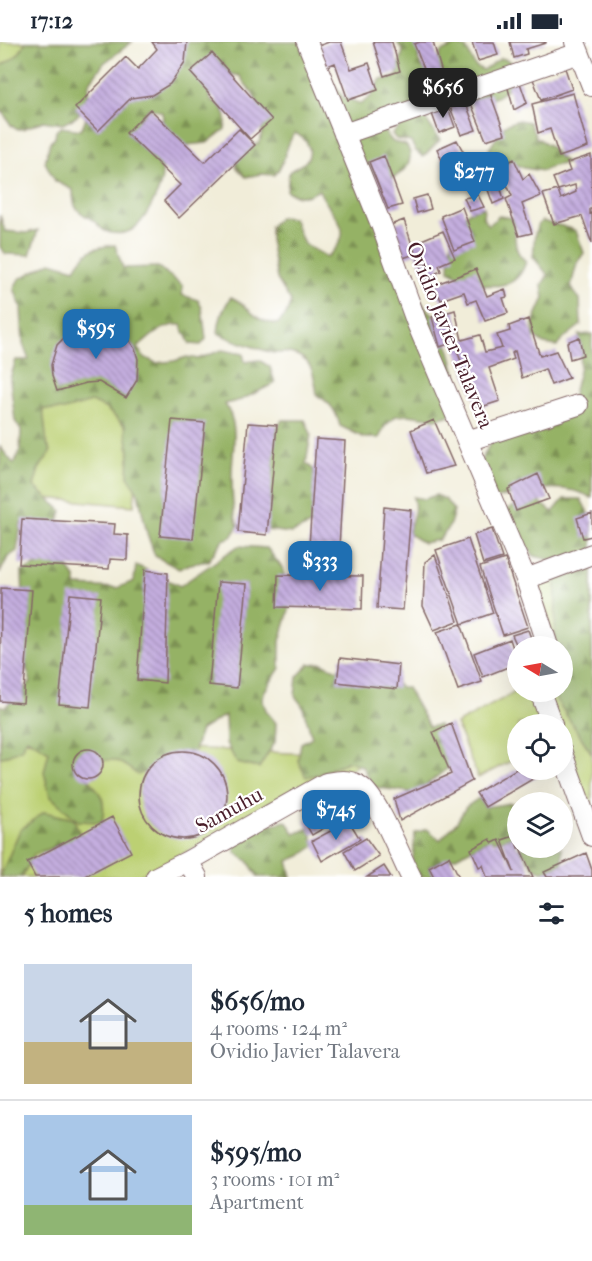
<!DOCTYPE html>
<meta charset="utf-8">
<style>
:root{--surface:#fff;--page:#f6f6f7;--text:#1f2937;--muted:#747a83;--line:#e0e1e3;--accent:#1f6fb2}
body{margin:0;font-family:"IM FELL French Canon",serif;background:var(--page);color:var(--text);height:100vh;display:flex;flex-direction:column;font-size:22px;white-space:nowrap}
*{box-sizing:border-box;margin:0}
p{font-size:20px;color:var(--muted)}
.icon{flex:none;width:33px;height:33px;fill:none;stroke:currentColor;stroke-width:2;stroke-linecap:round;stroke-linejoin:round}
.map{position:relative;height:835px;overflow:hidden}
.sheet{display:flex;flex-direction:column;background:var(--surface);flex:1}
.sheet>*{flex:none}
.needle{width:39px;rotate:280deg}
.buttons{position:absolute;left:507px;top:594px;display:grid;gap:12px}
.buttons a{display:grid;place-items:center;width:66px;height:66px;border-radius:50%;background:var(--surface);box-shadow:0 6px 24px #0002;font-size:30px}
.price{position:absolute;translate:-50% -51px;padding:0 14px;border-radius:12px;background:var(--accent);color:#fff;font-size:20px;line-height:39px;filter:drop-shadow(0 2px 3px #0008)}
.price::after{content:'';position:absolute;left:50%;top:36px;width:18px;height:14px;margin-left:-9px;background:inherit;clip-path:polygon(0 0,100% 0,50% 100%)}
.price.selected{background:#222;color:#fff}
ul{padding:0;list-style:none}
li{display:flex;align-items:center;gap:18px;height:150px;padding:0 24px}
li+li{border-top:2px solid var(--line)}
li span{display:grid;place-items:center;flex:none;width:168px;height:120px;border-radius:0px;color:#555}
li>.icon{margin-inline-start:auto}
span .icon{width:72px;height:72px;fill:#fffc;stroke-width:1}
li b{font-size:26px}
h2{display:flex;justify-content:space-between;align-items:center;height:72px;padding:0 24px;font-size:26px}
.status{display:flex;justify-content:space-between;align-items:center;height:42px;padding:0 30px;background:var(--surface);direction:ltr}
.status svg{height:16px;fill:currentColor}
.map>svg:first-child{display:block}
.green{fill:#bcd073;stroke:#83784f;stroke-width:1.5}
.forest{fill:url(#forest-firs);stroke:#706848;stroke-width:1.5}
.building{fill:url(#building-back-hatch)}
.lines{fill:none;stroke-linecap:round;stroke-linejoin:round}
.minor-casing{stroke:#846768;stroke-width:22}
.minor{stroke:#fff;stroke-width:20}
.labels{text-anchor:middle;stroke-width:4.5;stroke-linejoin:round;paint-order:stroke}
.street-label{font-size:21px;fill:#4a1f2b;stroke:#fff}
</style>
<div class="status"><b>17:12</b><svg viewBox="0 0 49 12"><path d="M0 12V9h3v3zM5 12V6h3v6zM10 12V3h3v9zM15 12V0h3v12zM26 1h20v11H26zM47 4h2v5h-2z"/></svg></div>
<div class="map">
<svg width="592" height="835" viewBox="0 0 592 835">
<defs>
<pattern id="forest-firs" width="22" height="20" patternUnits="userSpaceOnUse" patternTransform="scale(1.5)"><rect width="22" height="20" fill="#95b265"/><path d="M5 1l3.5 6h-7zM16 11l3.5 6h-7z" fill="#7c9053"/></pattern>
<pattern id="building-back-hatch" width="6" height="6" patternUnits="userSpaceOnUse" patternTransform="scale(1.5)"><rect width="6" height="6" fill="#c4aedf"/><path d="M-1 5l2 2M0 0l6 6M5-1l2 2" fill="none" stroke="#a18db5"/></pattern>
</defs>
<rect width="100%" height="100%" fill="#fff"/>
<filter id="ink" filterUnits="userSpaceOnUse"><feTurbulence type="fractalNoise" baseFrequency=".0167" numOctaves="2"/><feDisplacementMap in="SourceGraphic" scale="12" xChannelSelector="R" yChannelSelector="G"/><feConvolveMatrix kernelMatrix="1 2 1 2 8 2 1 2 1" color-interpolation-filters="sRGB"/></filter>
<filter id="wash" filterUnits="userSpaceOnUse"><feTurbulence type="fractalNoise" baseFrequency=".008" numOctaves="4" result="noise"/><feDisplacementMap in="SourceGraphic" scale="24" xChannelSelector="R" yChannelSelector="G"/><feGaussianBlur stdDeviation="1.35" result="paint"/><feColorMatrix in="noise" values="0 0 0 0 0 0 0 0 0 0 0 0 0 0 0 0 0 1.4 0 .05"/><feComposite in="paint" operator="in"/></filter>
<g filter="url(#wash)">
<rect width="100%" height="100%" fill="#f1edd9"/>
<path class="green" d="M0 0H73L0 70Z
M41 356 143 364 134 464 33 455Z
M592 520V776L563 696 562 682H518L517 716 478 736 456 682 517 649 562 650V604H551L530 542Z
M0 697 374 715 137 835H0Z"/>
<path class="forest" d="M25 0H132L104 21 89 41 87 57 80 70 76 75 63 82 43 79 23 87H16L11 83 0 66V24C11 18 21 13 25 0Z
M184 0H305L343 55 361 62 371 54 381 37H390L397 34 403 9 397 0H423C418 10 414 21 426 28L437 23 441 10 457 3 466 6 475 24 483 28 501 16C523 20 514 42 501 52 493 58 484 59 474 61L456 44 442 43 435 46 422 62 379 84 393 100 406 103C416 116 406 130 392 136L380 132 373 133 370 148 401 215 410 224 416 251 423 263 433 272 450 309 461 350 459 363 450 373 436 377 409 373 396 374 385 384 379 396H365L340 384C336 369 331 361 317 353 315 334 312 314 289 311 285 310 280 311 275 311 267 310 225 296 218 291 219 276 223 267 231 255 253 265 248 277 277 282L286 273 291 260 277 237 270 197V184L280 175 293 176 304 202 327 215C360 186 331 176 319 148 306 156 300 156 287 149L289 130C294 126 302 123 306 119 315 107 305 96 295 91 284 103 287 121 274 133L261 132 246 135 236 125 238 114 252 102H258C266 90 262 66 254 54 250 47 244 42 240 34L226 31 208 46 211 59C225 65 228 73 225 87L207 101 175 104 158 89 163 77 162 70 149 66 139 77 138 84C145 97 157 111 161 124 164 135 160 146 155 156 146 175 134 198 108 190 102 189 99 183 94 179 77 168 73 169 73 148L55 139 45 120 50 100 55 96 56 89 61 85 81 88 86 76Z
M422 72 440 98 423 115 415 108 411 100 396 97 392 92 402 82Z
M518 78 529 80 536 95 550 104 559 115 567 121 553 124 543 129 524 126 510 120 498 119 489 107 505 83Z
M484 165 483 176 489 183 499 174 512 176C518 191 510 208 526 219 518 250 490 245 464 240L458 233 449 228 450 205 456 195 462 176 470 169Z
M0 173 5 189 26 191 38 188 30 213 6 212 0 205Z
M542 179C554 183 566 184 576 189L584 211 577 221 571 244 573 250 580 257 581 283 564 296 557 304 544 302 534 295 533 281 544 256 542 243 548 233 533 215C535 203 532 187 542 179Z
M115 203 123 226 158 225 183 244 182 253 198 258 202 266 206 297 201 303 190 302 181 283C163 281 150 296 137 306L144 315 156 321 174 319 187 315 198 317 222 308 243 312 245 320 259 318 270 325 275 341 241 358 225 362C240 384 232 407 232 432 232 449 232 468 238 484L231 495 223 498 208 519 190 522 179 527 155 514 147 491 138 451 128 434 129 409 125 384 105 366 91 360 64 368 43 367 47 402 51 409 39 427 34 444 62 469 54 493 29 477 21 481 17 509 8 515 0 531V405L14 422 20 408 21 388 15 379 10 337 16 318H29L23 302 21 265 14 246 19 237 51 220 75 227C86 208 93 205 115 203Z
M592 292V456C560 438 525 450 492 457L478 426C491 395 496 391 526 379L546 390 554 375 572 356 579 329 581 312 579 293Z
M282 378H305L311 392 306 421 314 428 317 480 292 491 259 487 256 426Z
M436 453 446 458 454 469 449 485 439 498 423 501 409 492C410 475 418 473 413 455L425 457Z
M533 455 553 470 564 457H581L592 479V511L551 518 534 514 501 470Z
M238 504 267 506 283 527 290 565 280 599V626L264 650 262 658 267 670 276 681 275 700 259 726 237 721 226 701 225 673 201 688 190 720 162 722 138 733C118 718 115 713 90 723L89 737C103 754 106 759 102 780L78 779 50 754 44 730 49 709 27 696 21 707 3 715H0V663L5 665 31 640 26 624 22 530 37 523 63 519 76 537V544L117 546 134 539 136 523 180 544Z
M592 528V712L553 653V650H562V604H555L556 536Z
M367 619 401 645 407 646 429 685 439 683 447 696 453 722 416 751 373 745 362 724 349 719 319 732 306 735 298 719 301 701 312 695 302 663 295 654 297 635 309 622 322 621 337 628 346 620 357 623Z
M479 756 485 765 512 761 510 774 517 773V800L514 794 502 798 486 799 456 815 442 818 429 824 434 835H414L412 829 415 791 427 787 440 798 457 780 466 765Z
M44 770 74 777 81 795 34 812 22 835H0L20 788Z
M249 774 273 782 286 779 295 792 308 786 312 793 315 804 300 814 288 819 292 835H258L248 819 236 811 230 788 240 778Z
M520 806H562V822L544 830 534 826Z"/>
<g id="blocks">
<path class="building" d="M152 0H187L185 20 170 42 152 53 131 56 98 89 75 66 126 15 138 27 157 7Z
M329 0H341L351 27 369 21 378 48 348 58 335 21 325 25 318 4Z
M373 0H392L400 29 384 34Z
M420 0H433L442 31 427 34 414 2Z
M472 0H494L498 13 478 19Z
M510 0H546V1L526 7 527 12 514 16Z
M212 11 272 78 250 97 190 30Z
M565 26 572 47 541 58 533 37Z
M519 38 527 61 514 68 507 43Z
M490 51 505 92 486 98 470 59Z
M573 51 588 105 559 115 550 87 538 91 532 62Z
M465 59 476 88 461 93 450 65Z
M447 63 455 85 439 91 431 69Z
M150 67 205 120 239 87 255 103 179 176 164 159 180 143 126 91Z
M457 98 472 126 450 136 437 107Z
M591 113 592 167H590V172L592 171V202L582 174 554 182 543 152 558 148 561 157 576 150 575 143 558 148 553 136 570 129 567 121Z
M384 114 402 163 388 167 369 120Z
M514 117 523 137 529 132 541 154 522 162 532 191 519 194 506 157 512 154 499 125Z
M499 141 504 157 493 162 487 145Z
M427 153 431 167 417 171 413 157Z
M478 153 484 165 470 169 464 156Z
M462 165 475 200 454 208 441 174Z
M404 178 415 212 403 216 385 185Z
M443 189 455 216 439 223 441 229 426 236 412 202Z
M476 227 487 254 505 247 507 255 503 256 508 271 485 279 476 258 468 261 464 250 441 258 434 243Z
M455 268 462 298 480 293 485 310 502 306 497 293 510 289 509 284 528 277 540 314 556 309 569 336 551 343 545 327 522 336 515 309 512 311 514 317 489 326 500 359 478 366 454 300 440 305 432 275Z
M92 281 113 285 129 298 135 307 138 317 137 338 126 356 99 340 86 341 57 349 52 334 51 323 57 303 72 288Z
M579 295 583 313 570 317 567 300Z
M172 378 205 381 193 497 160 494Z
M434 378 454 424 426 431 411 388Z
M248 381 277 383 267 493 238 490Z
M316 397 345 399 339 506 309 504Z
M538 432 549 457 516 469 508 447Z
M384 465 411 468 403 568 377 566Z
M592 471V494L583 496 577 476Z
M22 477 115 482 114 492 128 493 127 518 110 517 109 527 19 522Z
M492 487 502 516 483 522 474 493Z
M468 497 493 571 462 582 436 508Z
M435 513 458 579 434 588 423 564 425 520Z
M505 517 528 585 503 593 480 525Z
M145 528 168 531 165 641 137 638Z
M278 533 363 534 362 567 277 565Z
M218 540 247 542 237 646 209 643Z
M1 546 32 548 23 661 0 659Z
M70 552 101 555 90 665 59 662Z
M461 582 482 640 458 648 437 590Z
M528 588 534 604H517L512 593Z
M510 597 518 621 483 635 474 611Z
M340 616 399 623 397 647 337 640Z
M451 681 472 739 400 779 394 757 451 732 433 690Z
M73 722a15 15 0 1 1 30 0a15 15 0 1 1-30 0Z
M139 753a44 44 0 1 1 88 0a44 44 0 1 1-88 0Z
M518 726V728H548L485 765 476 751Z
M340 758 348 772 312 793 304 779Z
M112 775 131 810 83 835H35L27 820Z
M349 779 360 797 322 819 312 799Z
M514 794 518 806H520L533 835H487L483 823 479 825 471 807 490 797 493 801 499 798 514 830 502 798Z
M366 796 379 814 355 829 344 809Z
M586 811 592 828V835H547L544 830Z
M449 814 459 835H434L429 825Z
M384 824 391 835H367Z"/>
</g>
</g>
<g filter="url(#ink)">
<use href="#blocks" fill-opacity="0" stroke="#846768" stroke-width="1.5"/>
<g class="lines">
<defs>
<path id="minor" d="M307 0 382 185 416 279 526 537 548 604
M575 0 592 44
M344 92 579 11
M467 399 578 363
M526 537 592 512
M540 650 552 682
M562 711 592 794
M188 819 197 835
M156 835 188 819 326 741C337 739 347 737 358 743 377 753 400 814 411 835"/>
</defs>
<use href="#minor" class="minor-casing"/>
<use href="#minor" class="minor"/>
</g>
</g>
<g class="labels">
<g class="street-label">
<text transform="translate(450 293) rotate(68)" y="7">Ovidio Javier Talavera</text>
<text transform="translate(229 768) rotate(-29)" y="7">Samuhu</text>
</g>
</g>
</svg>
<div class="buttons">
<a><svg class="needle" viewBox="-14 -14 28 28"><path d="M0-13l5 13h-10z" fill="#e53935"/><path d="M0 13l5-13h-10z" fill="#747a83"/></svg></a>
<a><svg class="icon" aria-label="locate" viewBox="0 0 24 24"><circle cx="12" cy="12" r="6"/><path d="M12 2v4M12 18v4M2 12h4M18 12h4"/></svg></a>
<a><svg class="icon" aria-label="layers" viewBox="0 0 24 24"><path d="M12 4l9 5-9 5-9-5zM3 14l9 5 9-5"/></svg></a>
</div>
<b class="price selected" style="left:443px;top:77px">$656</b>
<b class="price" style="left:474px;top:161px">$277</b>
<b class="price" style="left:96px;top:318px">$595</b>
<b class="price" style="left:320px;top:550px">$333</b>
<b class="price" style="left:336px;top:799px">$745</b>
</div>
<section class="sheet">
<h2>5 homes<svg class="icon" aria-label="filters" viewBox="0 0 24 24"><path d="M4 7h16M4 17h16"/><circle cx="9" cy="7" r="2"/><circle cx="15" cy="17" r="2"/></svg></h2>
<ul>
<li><span style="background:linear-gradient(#c9d6e8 65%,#c2b280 0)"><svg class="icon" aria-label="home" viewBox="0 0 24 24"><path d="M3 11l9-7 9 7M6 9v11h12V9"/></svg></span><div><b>$656/mo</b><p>4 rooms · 124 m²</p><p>Ovidio Javier Talavera</p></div></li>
<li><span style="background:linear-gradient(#a9c7e8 75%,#8fb573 0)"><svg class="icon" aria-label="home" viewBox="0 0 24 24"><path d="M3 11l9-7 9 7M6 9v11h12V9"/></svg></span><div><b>$595/mo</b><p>3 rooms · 101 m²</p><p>Apartment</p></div></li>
</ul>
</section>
